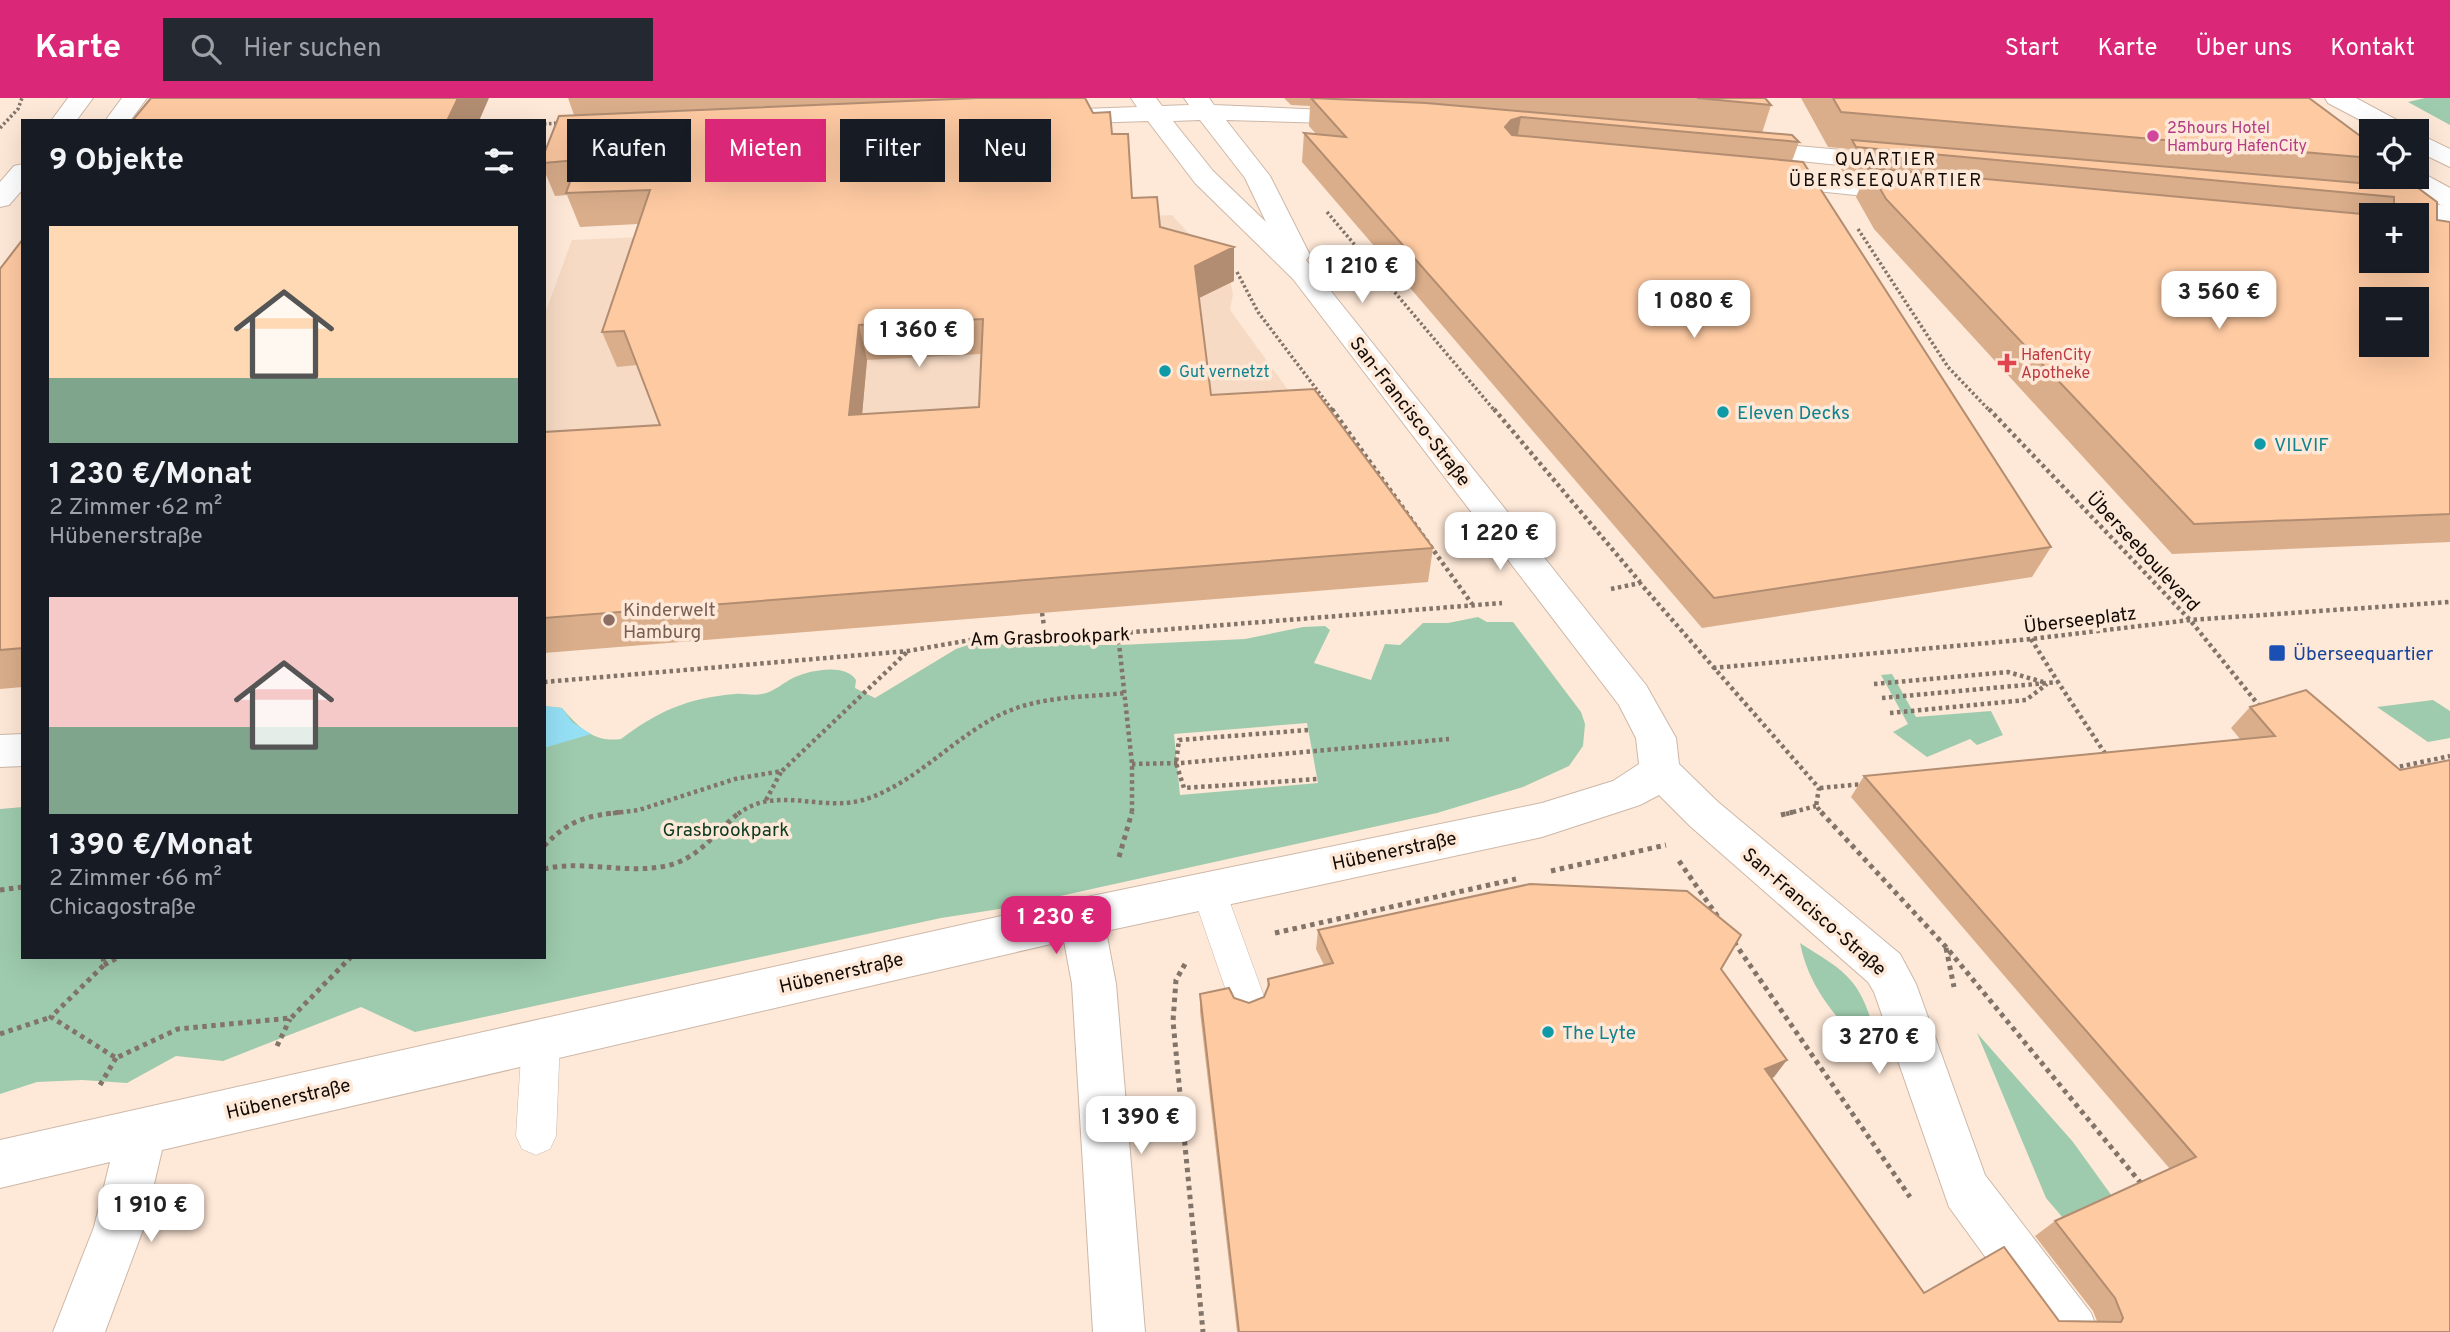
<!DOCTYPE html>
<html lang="de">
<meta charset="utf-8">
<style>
:root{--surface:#171b24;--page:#242831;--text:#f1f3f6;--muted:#9ea1a6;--accent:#db2777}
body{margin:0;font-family:Overpass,sans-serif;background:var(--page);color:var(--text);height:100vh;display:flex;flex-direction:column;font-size:26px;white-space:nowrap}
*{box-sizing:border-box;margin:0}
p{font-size:23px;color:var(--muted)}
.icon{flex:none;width:38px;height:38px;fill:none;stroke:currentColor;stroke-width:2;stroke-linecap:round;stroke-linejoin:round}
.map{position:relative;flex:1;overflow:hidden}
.details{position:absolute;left:21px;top:21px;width:525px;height:840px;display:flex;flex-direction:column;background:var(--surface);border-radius:0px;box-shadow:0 7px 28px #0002}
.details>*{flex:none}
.top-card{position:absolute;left:567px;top:21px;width:665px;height:63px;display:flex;gap:14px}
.controls{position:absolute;left:2359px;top:21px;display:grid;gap:14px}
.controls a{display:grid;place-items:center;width:70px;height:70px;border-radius:0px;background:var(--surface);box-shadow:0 7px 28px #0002;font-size:35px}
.price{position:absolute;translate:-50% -60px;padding:0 16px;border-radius:14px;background:#fff;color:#222;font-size:23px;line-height:46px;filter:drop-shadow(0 2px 4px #0008)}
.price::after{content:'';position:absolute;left:50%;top:42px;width:21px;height:16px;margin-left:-10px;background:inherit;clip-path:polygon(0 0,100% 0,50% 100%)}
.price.current{background:var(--accent);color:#fff}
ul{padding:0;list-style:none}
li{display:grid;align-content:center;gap:14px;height:371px;padding:0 28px}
li span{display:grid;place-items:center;height:217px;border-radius:0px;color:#555}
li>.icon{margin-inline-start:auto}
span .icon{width:126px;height:126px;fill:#fffc;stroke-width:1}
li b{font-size:30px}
h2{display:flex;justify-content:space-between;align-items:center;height:84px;padding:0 28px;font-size:30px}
.pill{padding:0 24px;border-radius:0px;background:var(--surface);box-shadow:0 7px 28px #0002;font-size:24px;line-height:63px}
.pill.current{background:var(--accent);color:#fff}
header{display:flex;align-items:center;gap:42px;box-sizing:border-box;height:98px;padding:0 35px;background:var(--accent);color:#fff}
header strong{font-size:33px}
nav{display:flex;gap:38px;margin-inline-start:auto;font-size:24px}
.search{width:490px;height:63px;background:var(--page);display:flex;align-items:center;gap:18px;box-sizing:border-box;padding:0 24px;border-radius:0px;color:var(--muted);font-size:26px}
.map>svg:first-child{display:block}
.built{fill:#f6dac4}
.green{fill:#9ecbad;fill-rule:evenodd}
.water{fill:#95e0f5}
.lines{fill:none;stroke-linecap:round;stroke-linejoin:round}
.lane-casing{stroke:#cdb7a7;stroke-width:1}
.street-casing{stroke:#cdb7a7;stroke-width:2}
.secondary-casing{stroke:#cdb7a7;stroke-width:2}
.path-far2{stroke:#827469;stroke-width:3.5;stroke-dasharray:2.5 2.5;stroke-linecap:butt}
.path-far1{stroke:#827469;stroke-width:4.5;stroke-dasharray:3.5 3.5;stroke-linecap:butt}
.path{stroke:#827469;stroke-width:5;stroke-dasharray:4.5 4.5;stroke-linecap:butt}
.lane{fill:#fff;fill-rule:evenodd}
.street{fill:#fff;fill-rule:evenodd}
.secondary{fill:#fff;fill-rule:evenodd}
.wall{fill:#daae8b;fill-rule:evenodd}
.shaded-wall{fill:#b28d71}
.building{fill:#fecaa2;stroke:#b28d71;stroke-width:2;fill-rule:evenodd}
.hotel-dot{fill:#d1479c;stroke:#fee8d7;stroke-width:2.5}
.health-dot{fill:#e0444e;stroke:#fee8d7;stroke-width:2.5}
.culture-dot{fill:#0f9aa8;stroke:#fee8d7;stroke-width:2.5}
.education-dot{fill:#8d6e63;stroke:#fee8d7;stroke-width:2.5}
.transit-dot{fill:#1a4fb4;stroke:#fee8d7;stroke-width:2.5}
.labels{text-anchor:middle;stroke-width:7;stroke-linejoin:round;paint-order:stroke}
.far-hotel-label{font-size:16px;fill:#b23c85;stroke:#fee8d7;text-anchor:start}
.far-health-label{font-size:16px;fill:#be3a42;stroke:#fee8d7;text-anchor:start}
.far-culture-label{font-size:16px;fill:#0d838f;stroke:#fee8d7;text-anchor:start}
.far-neighbourhood-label{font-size:18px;letter-spacing:2px;fill:#110a05;stroke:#fee8d7}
.street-label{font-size:19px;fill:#110a05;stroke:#fee8d7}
.culture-label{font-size:19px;fill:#0d838f;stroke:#fee8d7;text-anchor:start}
.education-label{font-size:19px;fill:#785e54;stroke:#fee8d7;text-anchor:start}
.transit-label{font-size:19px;fill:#164399;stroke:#fee8d7;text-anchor:start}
.park-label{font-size:19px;fill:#0d3b22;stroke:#fee8d7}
</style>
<header>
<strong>Karte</strong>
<div class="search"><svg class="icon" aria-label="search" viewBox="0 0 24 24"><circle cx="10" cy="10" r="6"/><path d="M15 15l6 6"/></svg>Hier suchen</div>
<nav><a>Start</a><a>Karte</a><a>Über uns</a><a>Kontakt</a></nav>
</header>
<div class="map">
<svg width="2450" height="1234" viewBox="0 0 2450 1234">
<rect width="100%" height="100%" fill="#fee8d7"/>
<path class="built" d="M1172 117 1230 181 1233 196 1230 212 1312 325 544 369V218L572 142Z"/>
<path class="green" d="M2425 0H2450V27L2408 4Z
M1478 519 1487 524H1513L1581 614 1585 626 1583 648 1569 668 1523 689 1437 715 1006 810 941 820 415 934 361 909 223 963 176 958 127 985 82 982 37 984 0 996V711L23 709V859H544V608L562 610C578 629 594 645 621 641 658 613 688 600 735 596 744 595 753 598 762 596 774 594 784 584 795 579 811 572 845 565 856 582L855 590 875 600 956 551 971 546 1120 547 1245 541 1303 529 1325 528 1330 532 1314 565 1371 582 1385 546 1400 547 1423 525H1448ZM1307 625 1318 685 1180 697 1174 636Z
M1892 576 1916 619 1991 613 2003 637 1977 647 1970 641 1927 659 1893 634 1908 626 1881 577Z
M2433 602 2450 613V640L2428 644 2377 609Z
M1800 845C1818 857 1840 868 1853 885 1870 907 1876 941 1884 967 1847 932 1810 897 1800 845Z
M1977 935 2073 1044 2197 1216 2160 1234 2046 1100Z"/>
<path class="water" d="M544 608 562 610 572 624 591 636 544 650Z"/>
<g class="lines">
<defs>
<path id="lane" d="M1208 776 1220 780 1225 791 1266 904 1261 916 1248 921 1235 916 1230 904 1191 791 1196 780Z
M541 925 554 930 560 942 556 1038 550 1051 536 1057 522 1051 516 1038 522 942 528 930Z"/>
<path id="street" d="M68 0H93L76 23H51Z
M122 0H147L130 23H105Z
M1131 0H1156L1162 8 1189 7 1184 0H1209L1214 7 1369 14 1372 19 1369 24 1360 26 1226 22 1270 78 1310 157 1306 162 1646 587 1676 640 1679 666 1718 704 1900 856 1916 886 1985 1077 2091 1215 2098 1234H2040L1949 1109 1874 894 1868 884 1690 728 1659 697 1640 707 1542 739 1106 833 1116 886 1145 1234H1093L1072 886 1064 843 162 1052 144 1129 105 1234H53L94 1129 110 1064 0 1090V1042L1082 800 1542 705 1613 683 1639 666 1636 640 1619 607 1293 181 1195 85 1148 23 1057 26 1048 24 1045 19 1048 14 1057 12 1137 9ZM1200 22 1245 80 1266 124 1213 73 1173 23Z
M1741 43 1897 57 1906 59 1910 65 1906 71 1897 73 1732 56 1728 51 1732 46Z
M23 66V91L9 107 0 109V84L14 68Z
M1767 73 1913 87 1922 89 1926 95 1922 101 1913 103 1758 87 1754 81 1758 75Z
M2386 101 2450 108V124L2417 120V117L2376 115 2373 109 2376 103Z
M23 636V668L0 669V637Z"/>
<path id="secondary" d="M2325 0H2356L2408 28 2412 33H2381L2328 5Z
M2417 35 2450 51V69L2417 53Z
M2417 72 2450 90V109L2441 107 2403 85 2399 79H2417Z"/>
</defs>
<use href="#lane" class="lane-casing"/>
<use href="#street" class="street-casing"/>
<use href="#secondary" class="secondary-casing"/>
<path class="path-far2" d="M544 26 559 25
M0 30 18 11 22 0
M1327 114 1495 313
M1858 131 1948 269 1990 313
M1237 174 1258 214 1333 313"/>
<path class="path-far1" d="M1332 311 1472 506
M1494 311 1640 484
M1989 311 2190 522 2261 610
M1611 491 1640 485 1819 690 1816 708 1823 716
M1042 515 1046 541
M1118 536 1132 666V716
M2031 541 2058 584
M1713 570 2031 541 2190 522 2450 504
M544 584 908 553 976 541H1046L1502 505
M1874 586 2008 574 2043 584
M1882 600 2058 584 2108 660
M1890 615 2026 602 2047 586
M1308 632 1179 642 1176 665 1184 690 1318 681
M1132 666 1181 665 1449 641
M2393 670 2450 658
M1820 690 1863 686
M766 702 781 674
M606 716 639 712 735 681 782 673 907 554
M738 716C775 687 821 714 863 702 916 686 954 638 1004 615 1041 598 1086 599 1126 595
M1786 716 1816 708"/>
<path class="path" d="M1821 714 1946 849 2144 1089
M1781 717 1793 714
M544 748C569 722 586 718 621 714
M1119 759 1132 714
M1679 763 1718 819
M544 771C590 760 646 783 687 760 707 749 722 728 740 714
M1551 773 1666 747
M0 792 23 789
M1275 835 1516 781
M1734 844 1910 1099
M1946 850 1954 889
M103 859 104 867 51 919 116 960 178 931 291 920 351 859
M1185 866 1176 882 1173 923 1203 1234
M104 867 119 859
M0 936 51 919
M277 948 290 921
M100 987 116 960"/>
<use href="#lane" class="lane"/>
<use href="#street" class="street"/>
<use href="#secondary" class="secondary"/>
</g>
<path class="wall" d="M568 0H1085L1093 15 1112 36 1132 100 1160 129 1234 183 1199 200 1211 297 1433 450 1428 484 544 555V334L660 327 637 267 617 269 602 234 638 126 580 129 567 97 555 98 544 72V56L574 17ZM981 256 979 309 862 316 867 262Z
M1284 0H1765L1771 7 1762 35 1799 44 1792 63 2051 449 2032 479 1702 530 1302 64 1304 35 1316 36 1309 28 1310 8 1291 7Z
M1801 0H2309L2371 46V79H2382L2377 87 2437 122 2450 124V444L2172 456 1874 131 1856 99 1864 80 1845 78 1841 71 1849 51 1828 49ZM2371 117H2417L2371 163Z
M23 141V589L0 591V171Z
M2306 592 2450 1234H1237L1200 914V896L1234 900 1249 905 1264 899 1267 892 1268 881 1324 867 1316 851 1318 832 1721 871 1774 979 1771 980 1924 1195 2059 1223H2097L2093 1213 2035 1138 2055 1123 2170 1071 1851 699 1864 678 2240 641 2231 630 2250 609Z"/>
<path class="shaded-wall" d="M458 0H489L479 23H447Z
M1521 19 1516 47 1505 29 1511 22Z
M1234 149V183L1195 202V168Z
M859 227 867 262 859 351 849 317Z
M1787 962 1774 979 1753 988 1765 971Z"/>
<path class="building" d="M151 0H458L447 23H132Z
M978 0H1085L1093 15 1110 14 1112 36H1128L1132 100 1157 99 1160 129 1234 149 1195 168 1211 297 1314 291 1433 450 544 520V334L660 327 624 233 602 234 650 92 566 95 578 62 544 65V56L559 18ZM983 221 979 309 849 317 859 227Z
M1311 0 1426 5 1792 37 1799 44 1521 19 1511 22 1505 29 1512 37 1803 64 2051 449 1714 500 1304 35 1346 39Z
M1697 0H1765L1771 7Z
M1833 0H2309L2371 46V60L1841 14Z
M1852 42 2418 90 2437 104V122L2450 124V416L2194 426 1886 101 1868 70 2373 117H2371V163H2417V117H2394V99L1856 49ZM2371 201H2417V247H2371Z
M23 141V550L0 552V171Z
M2306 592 2400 672 2450 662V1234H1239L1200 896 1229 890 1234 900 1249 905 1264 899 1269 887 1268 881 1333 865 1318 832 1530 786 1687 793 1741 837 1721 871 1787 962 1765 971 1924 1195 2004 1149 2059 1223 2121 1224 2123 1220 2115 1200 2055 1123 2196 1059 1864 678 2275 638 2250 609Z"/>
<circle class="hotel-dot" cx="2153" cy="38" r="7"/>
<path class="health-dot" d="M2003.5 254.5h7v7h7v7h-7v7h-7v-7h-7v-7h7z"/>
<g class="culture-dot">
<circle cx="1165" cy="273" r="7"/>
<circle cx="1723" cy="314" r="7"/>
<circle cx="2260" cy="346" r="7"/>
<circle cx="1548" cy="934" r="7"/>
</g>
<circle class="education-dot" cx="609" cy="522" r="7"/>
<rect class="transit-dot" x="2268" y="546" width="18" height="18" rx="3.5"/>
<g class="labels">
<g class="far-hotel-label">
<text x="2167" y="35">25hours Hotel<tspan x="2167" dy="18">Hamburg HafenCity</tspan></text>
</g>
<g class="far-health-label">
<text x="2021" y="262">HafenCity<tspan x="2021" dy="18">Apotheke</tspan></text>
</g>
<g class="far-culture-label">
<text x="1179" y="279">Gut vernetzt</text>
</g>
<g class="far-neighbourhood-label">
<text x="1886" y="67">QUARTIER<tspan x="1886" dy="21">ÜBERSEEQUARTIER</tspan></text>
</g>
<g class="street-label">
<text transform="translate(1411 313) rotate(52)" y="7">San-Francisco-Straße</text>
<text transform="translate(2144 453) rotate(47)" y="7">Überseeboulevard</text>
<text transform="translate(2080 521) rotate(-7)" y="7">Überseeplatz</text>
<text transform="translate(1050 538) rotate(-2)" y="7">Am Grasbrookpark</text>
<text transform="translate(1394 752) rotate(-12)" y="7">Hübenerstraße</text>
<text transform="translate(1815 813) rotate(41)" y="7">San-Francisco-Straße</text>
<text transform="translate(841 874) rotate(-13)" y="7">Hübenerstraße</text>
<text transform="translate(288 1000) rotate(-13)" y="7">Hübenerstraße</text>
</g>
<g class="culture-label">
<text x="1737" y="321">Eleven Decks</text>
<text x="2274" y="353">VILVIF</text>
<text x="1562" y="941">The Lyte</text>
</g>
<g class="education-label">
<text x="623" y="518">Kinderwelt<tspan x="623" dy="22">Hamburg</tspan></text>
</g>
<g class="transit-label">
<text x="2293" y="562">Überseequartier</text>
</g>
<g class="park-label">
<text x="726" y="738">Grasbrookpark</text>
</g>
</g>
</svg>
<div class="controls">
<a><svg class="icon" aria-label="locate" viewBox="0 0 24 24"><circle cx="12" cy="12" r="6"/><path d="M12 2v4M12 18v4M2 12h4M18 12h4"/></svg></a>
<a>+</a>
<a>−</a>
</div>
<b class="price" style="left:1362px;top:207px">1 210 €</b>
<b class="price" style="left:2219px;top:233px">3 560 €</b>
<b class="price" style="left:1694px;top:242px">1 080 €</b>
<b class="price" style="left:919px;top:271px">1 360 €</b>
<b class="price" style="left:1500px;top:474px">1 220 €</b>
<b class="price current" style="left:1056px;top:858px">1 230 €</b>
<b class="price" style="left:1879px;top:978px">3 270 €</b>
<b class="price" style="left:1141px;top:1058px">1 390 €</b>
<b class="price" style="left:151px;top:1146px">1 910 €</b>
<div class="top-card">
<a class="pill">Kaufen</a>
<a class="pill current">Mieten</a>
<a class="pill">Filter</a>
<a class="pill">Neu</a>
</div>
<section class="details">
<h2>9 Objekte<svg class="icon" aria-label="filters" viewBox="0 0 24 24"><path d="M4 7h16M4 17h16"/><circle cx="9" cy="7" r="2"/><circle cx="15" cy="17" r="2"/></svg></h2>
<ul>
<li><span style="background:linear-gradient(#ffd9b3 70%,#7fa58c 0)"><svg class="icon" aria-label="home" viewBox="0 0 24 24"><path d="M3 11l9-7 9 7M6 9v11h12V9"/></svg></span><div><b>1 230 €/Monat</b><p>2 Zimmer · 62 m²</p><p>Hübenerstraße</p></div></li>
<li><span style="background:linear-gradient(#f6c9c9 60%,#7fa58c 0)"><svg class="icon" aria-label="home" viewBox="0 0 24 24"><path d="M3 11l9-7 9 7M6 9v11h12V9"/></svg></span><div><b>1 390 €/Monat</b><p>2 Zimmer · 66 m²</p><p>Chicagostraße</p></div></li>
</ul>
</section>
</div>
